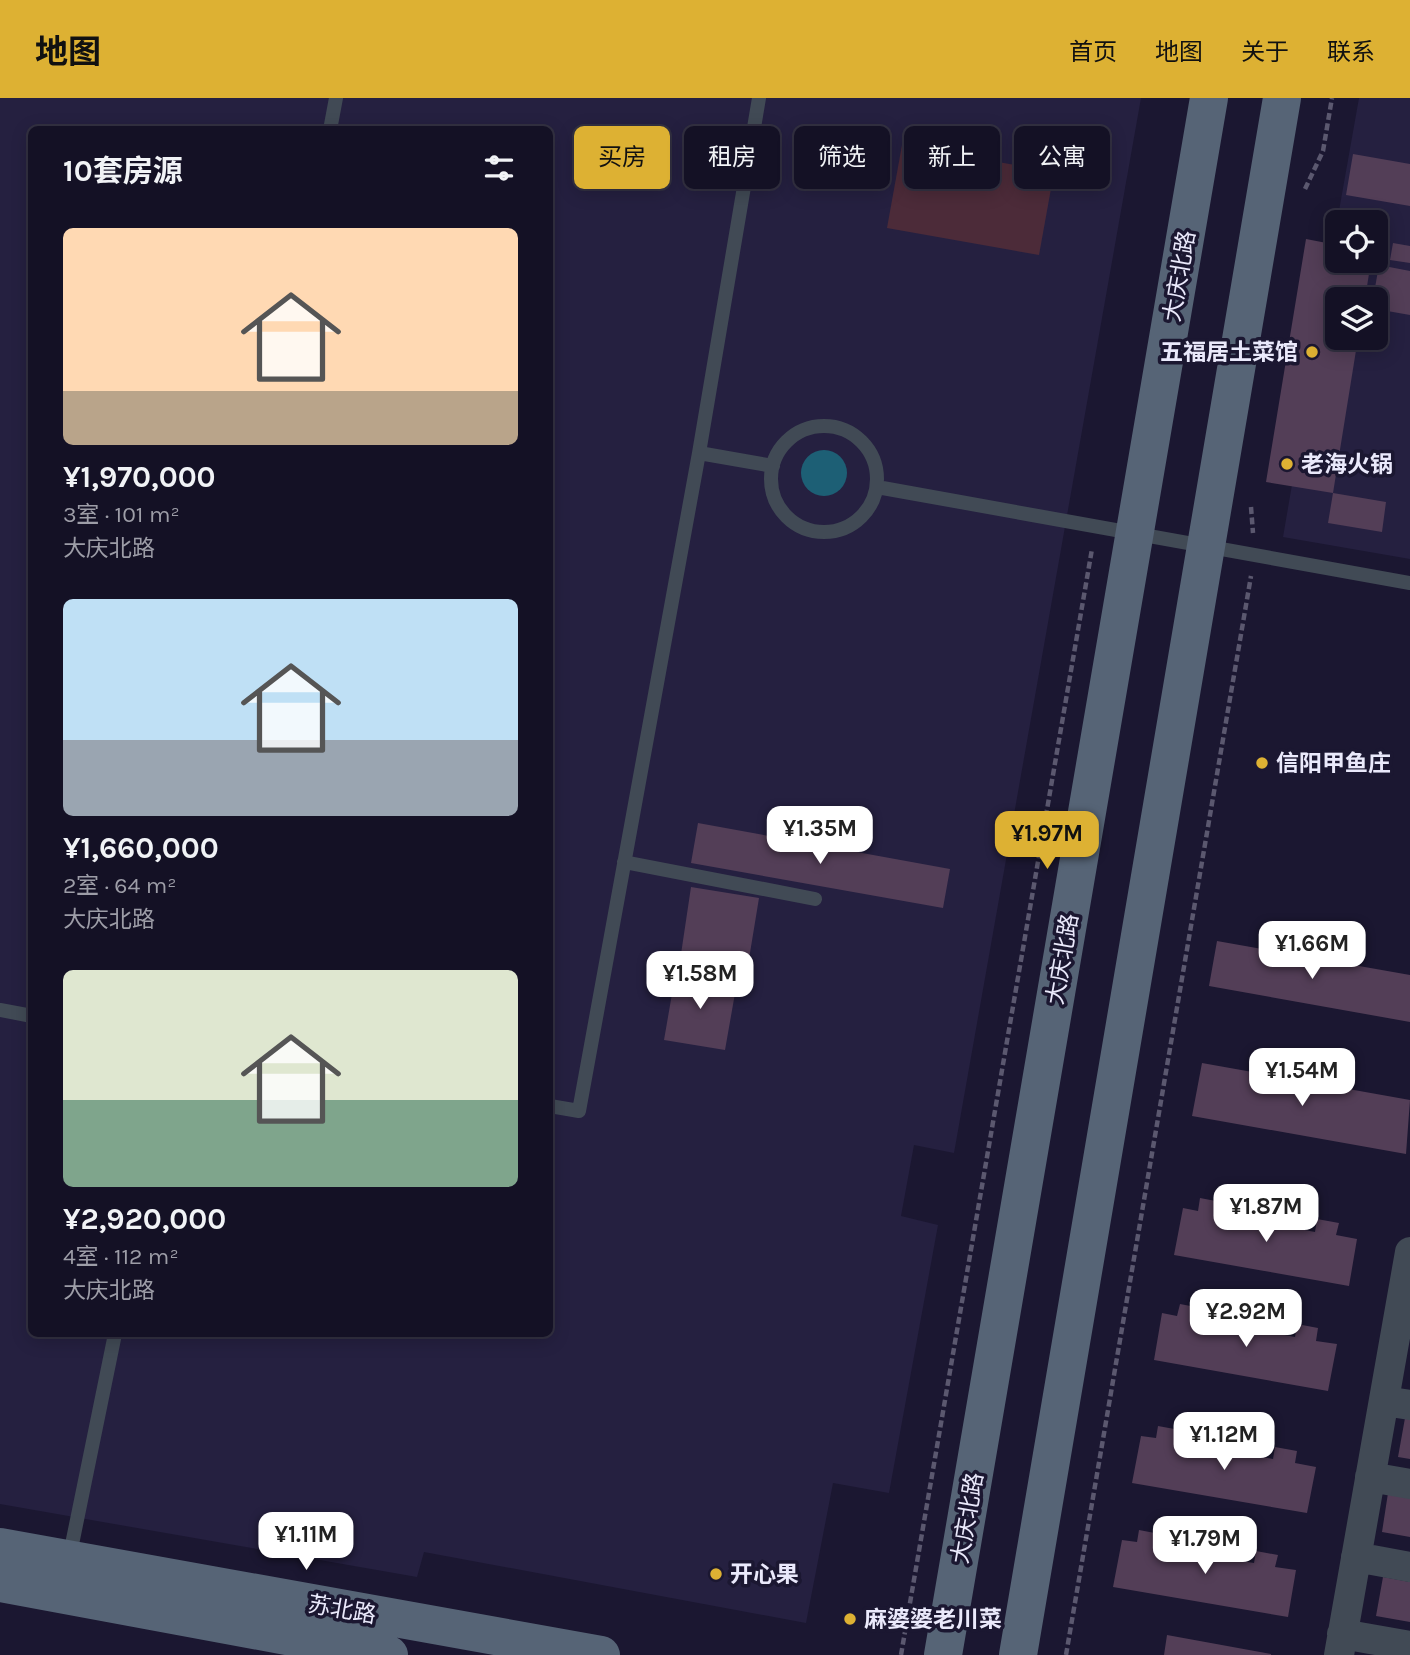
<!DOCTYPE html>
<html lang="zh">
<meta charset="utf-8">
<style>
:root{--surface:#141125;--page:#211f32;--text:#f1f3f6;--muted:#9d9da7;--line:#333142;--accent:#ddb133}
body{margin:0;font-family:Karla,"Noto Sans SC",sans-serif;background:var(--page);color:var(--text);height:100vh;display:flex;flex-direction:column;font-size:26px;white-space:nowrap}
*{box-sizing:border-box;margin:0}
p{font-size:23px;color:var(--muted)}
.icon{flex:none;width:38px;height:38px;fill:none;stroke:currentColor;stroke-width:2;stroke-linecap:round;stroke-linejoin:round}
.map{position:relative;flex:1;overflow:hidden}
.sheet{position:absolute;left:28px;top:28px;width:525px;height:1211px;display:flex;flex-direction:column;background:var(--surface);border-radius:10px;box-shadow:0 4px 18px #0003,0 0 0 2px var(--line)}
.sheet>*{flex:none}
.banner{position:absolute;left:574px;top:28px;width:665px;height:63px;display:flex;gap:14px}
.buttons{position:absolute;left:1325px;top:112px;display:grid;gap:14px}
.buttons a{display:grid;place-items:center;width:63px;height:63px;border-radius:10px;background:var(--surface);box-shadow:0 4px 18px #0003,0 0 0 2px var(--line);font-size:35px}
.price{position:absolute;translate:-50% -60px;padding:0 16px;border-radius:14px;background:#fff;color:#222;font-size:23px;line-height:46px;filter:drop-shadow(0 2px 4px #0008)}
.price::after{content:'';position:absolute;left:50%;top:42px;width:21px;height:16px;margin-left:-10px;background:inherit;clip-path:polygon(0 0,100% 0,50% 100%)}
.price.current{background:var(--accent);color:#111}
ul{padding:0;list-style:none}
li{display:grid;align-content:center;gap:14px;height:371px;padding:0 35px}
li span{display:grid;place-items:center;height:217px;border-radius:10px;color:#555}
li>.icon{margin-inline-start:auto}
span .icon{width:126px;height:126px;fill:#fffc;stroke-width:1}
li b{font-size:30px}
h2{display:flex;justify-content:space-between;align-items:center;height:84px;padding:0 35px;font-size:30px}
.tag{padding:0 24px;border-radius:10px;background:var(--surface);box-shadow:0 4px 18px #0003,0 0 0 2px var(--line);font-size:24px;line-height:63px}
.tag.current{background:var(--accent);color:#111}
header{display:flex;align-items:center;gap:42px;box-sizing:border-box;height:98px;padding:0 35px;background:var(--accent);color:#111}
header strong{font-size:33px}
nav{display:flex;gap:38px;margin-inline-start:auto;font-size:24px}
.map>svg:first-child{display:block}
.built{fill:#252040;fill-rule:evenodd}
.green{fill:#4c2b39}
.water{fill:#1d5f75}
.building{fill:#533e57}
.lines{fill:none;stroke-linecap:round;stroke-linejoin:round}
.path{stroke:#5b586f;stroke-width:4.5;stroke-dasharray:7 3.5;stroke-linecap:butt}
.lane{stroke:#414a55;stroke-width:14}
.street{stroke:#414a55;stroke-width:30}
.secondary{stroke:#566476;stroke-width:38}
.poi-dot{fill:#ddb133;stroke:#1b1731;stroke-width:2.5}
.labels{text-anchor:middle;stroke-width:7;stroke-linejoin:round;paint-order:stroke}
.street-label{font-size:23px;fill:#eae9fb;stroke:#1b1731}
.poi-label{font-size:23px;font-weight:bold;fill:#eae9fb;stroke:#1b1731;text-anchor:start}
</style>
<header>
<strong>地图</strong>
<nav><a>首页</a><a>地图</a><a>关于</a><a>联系</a></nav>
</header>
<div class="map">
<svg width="1410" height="1557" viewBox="0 0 1410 1557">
<rect width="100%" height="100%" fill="#1b1731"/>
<path class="built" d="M0 0H1141L954 1055 914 1047 901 1118 938 1127 889 1395 833 1385 806 1525 424 1454 417 1479 0 1406ZM32 32H550V1236H32Z
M1359 0H1410V461L1283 439 1337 125V163H1376V124H1337ZM1337 201H1376V240H1337Z"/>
<path class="green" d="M902 47 1054 74 1039 157 887 130Z"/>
<path class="water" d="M801 375a23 23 0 1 1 46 0a23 23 0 1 1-46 0Z"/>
<path class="building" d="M1353 56 1410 66V108L1346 97Z
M1306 141 1337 147V163H1371L1365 201H1337V240H1358L1333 395 1386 404 1382 434 1328 425 1333 395 1266 384Z
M1393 145 1410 148V165L1390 162Z
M1379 167 1410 173V217L1376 211 1373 201Z
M698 725 950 771 943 810 691 765Z
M691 789 759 800 748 867 681 856Z
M1217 843 1410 877V924L1209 888Z
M676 873 737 884 725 952 664 942Z
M1202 965 1410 1002 1406 1056 1192 1018Z
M1200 1100 1221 1104 1219 1117 1257 1123 1259 1110 1281 1114 1279 1127 1315 1134 1317 1121 1339 1125 1336 1137 1357 1141 1349 1188 1174 1157 1183 1110 1198 1113Z
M1180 1206 1201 1210 1199 1222 1237 1228 1239 1215 1261 1219 1258 1232 1295 1239 1297 1226 1318 1230 1316 1243 1337 1246 1328 1293 1154 1262 1162 1215 1177 1218Z
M1405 1320 1410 1321V1361L1398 1359Z
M1158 1328 1180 1332 1177 1344 1215 1351 1217 1338 1239 1342 1237 1355 1273 1361 1275 1349 1297 1353 1295 1365 1316 1369 1307 1415 1132 1385 1141 1338 1156 1340Z
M1388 1395 1410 1399V1439L1382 1434Z
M1139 1432 1160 1436 1159 1448 1196 1455 1198 1442 1220 1446 1217 1459 1254 1465 1256 1453 1278 1457 1275 1469 1296 1472 1288 1519 1113 1489 1122 1442 1137 1444Z
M1383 1479 1410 1484V1524L1376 1518Z
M1167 1537 1271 1556V1557H1164Z"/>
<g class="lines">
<path class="path" d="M1305 91 1323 53 1332 0
M1251 409 1253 435
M901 1557 1092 451
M1066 1557 1251 478"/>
<path class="lane" d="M330 32 336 0
M771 381a53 53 0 1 1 106 0a53 53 0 1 1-106 0Z
M699 355 773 368
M877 389 1410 485
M624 764 815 801
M0 912 32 918
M550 1008 579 1013 699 355 759 0
M69 1461 115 1236"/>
<path class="street" d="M1384 1303 1410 1307
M1370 1379 1410 1386
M1356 1459 1410 1469
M1342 1536 1410 1548
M1339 1557 1410 1154"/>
<path class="secondary" d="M0 1449 601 1557
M0 1485 389 1557
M943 1557 1209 0
M1018 1557 1282 0"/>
</g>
<g class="poi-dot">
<circle cx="1312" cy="254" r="7"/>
<circle cx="1287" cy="366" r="7"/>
<circle cx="1262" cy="665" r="7"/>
<circle cx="716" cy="1476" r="7"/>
<circle cx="850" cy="1521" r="7"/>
</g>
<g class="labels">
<g class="street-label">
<text transform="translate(1179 178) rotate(-80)" y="8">大庆北路</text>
<text transform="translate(1062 861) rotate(-80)" y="8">大庆北路</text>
<text transform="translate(967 1420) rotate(-80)" y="8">大庆北路</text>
<text transform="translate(342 1511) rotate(10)" y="8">苏北路</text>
</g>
<g class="poi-label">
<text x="1298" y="262" text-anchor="end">五福居土菜馆</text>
<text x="1301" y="374">老海火锅</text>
<text x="1276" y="673">信阳甲鱼庄</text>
<text x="730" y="1484">开心果</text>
<text x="864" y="1529">麻婆婆老川菜</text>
</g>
</g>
</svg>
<div class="buttons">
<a><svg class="icon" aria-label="locate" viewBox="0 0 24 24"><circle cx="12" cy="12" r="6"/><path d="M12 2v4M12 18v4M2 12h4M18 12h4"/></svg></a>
<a><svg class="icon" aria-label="layers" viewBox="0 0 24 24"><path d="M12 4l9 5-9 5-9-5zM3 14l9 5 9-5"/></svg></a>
</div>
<b class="price" style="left:820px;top:768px">¥1.35M</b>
<b class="price current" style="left:1047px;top:773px">¥1.97M</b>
<b class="price" style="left:1312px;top:883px">¥1.66M</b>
<b class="price" style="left:700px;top:913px">¥1.58M</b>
<b class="price" style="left:1302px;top:1010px">¥1.54M</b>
<b class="price" style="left:1266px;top:1146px">¥1.87M</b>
<b class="price" style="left:1246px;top:1251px">¥2.92M</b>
<b class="price" style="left:1224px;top:1374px">¥1.12M</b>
<b class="price" style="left:306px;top:1474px">¥1.11M</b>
<b class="price" style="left:1205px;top:1478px">¥1.79M</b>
<div class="banner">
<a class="tag current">买房</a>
<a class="tag">租房</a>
<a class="tag">筛选</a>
<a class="tag">新上</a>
<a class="tag">公寓</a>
</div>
<section class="sheet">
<h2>10套房源<svg class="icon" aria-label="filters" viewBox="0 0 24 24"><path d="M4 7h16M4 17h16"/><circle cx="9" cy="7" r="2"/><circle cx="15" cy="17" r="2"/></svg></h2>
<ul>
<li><span style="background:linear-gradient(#ffd9b3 75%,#b9a48a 0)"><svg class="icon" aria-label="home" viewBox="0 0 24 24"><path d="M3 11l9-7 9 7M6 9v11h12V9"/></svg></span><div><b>¥1,970,000</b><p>3室 · 101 m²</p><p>大庆北路</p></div></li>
<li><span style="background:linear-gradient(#bfe0f5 65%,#9aa5b1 0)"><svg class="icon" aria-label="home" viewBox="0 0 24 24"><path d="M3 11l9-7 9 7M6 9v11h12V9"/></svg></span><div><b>¥1,660,000</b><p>2室 · 64 m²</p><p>大庆北路</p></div></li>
<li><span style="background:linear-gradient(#dfe7d0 60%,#7fa58c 0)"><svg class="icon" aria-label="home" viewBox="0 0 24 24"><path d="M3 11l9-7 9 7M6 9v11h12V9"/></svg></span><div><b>¥2,920,000</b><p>4室 · 112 m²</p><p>大庆北路</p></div></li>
</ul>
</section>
</div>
